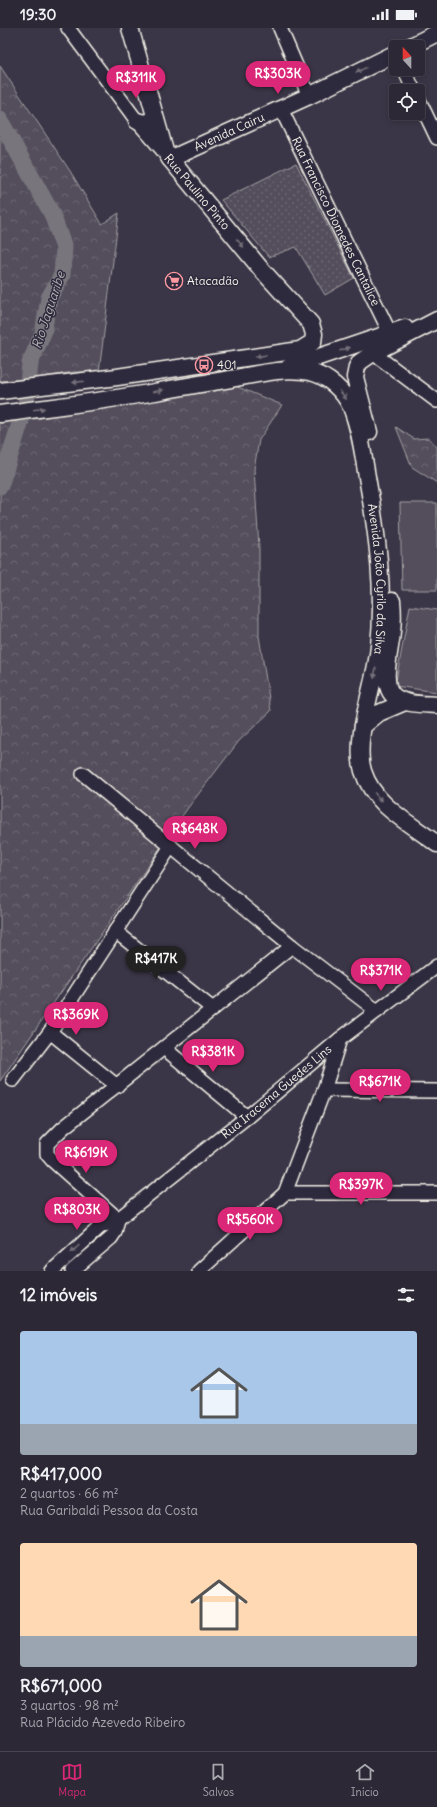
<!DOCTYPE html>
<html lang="pt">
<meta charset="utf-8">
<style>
:root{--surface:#2c2835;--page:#383441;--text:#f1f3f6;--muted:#a6a6ad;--line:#484450;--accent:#db2777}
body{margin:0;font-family:Delius,sans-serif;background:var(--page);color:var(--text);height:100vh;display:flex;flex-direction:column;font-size:15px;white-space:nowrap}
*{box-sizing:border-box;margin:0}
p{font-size:13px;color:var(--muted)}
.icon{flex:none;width:22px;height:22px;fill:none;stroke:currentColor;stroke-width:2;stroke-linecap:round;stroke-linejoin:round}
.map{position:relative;height:1243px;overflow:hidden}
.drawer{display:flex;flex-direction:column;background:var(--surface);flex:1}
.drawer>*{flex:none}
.needle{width:26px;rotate:339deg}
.controls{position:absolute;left:389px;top:12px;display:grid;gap:8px}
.controls a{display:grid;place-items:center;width:36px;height:36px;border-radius:4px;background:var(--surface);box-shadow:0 2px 6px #0003,0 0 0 1px var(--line);font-size:20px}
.price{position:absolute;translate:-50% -34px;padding:0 9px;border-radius:14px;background:var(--accent);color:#fff;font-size:13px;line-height:26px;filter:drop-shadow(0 1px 2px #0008)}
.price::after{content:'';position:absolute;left:50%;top:24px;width:12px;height:9px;margin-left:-6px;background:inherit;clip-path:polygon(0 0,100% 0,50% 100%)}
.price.on{background:#222;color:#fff}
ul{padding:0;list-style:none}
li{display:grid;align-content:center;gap:8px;height:212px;padding:0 20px}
li span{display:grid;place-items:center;height:124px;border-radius:4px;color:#555}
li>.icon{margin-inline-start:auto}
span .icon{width:72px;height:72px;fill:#fffc;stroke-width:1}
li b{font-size:17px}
h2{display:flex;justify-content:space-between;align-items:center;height:48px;padding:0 20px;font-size:17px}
.status{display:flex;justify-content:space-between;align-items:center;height:28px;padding:0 20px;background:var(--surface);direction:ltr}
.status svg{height:11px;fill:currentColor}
.tabs{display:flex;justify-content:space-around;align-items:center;height:56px;border-top:1px solid var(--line);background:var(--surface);font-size:11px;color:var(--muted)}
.tabs a{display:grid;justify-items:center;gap:2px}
.tabs .on{color:var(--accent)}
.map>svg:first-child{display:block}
.grass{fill:url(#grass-dots);stroke:#a4a0a2}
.forest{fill:url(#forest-crowns);stroke:#a4a0a2}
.pitch{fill:#534e5c;stroke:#a4a0a2}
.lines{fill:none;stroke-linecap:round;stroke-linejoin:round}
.river{stroke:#78747b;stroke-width:17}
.minor-casing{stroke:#f4f1e8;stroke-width:16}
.major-casing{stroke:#f4f1e8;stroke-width:19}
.minor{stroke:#2f2a3d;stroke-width:13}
.major{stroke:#2f2a3d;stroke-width:16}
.oneway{fill:#747079}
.labels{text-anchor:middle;stroke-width:3;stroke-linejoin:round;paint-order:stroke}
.street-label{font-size:12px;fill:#f4f1e8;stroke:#2f2a3d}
.poi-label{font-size:12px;fill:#f4f1e8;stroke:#2f2a3d;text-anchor:start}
.water-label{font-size:13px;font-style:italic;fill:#b6b2b2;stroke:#2f2a3d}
</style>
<div class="status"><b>19:30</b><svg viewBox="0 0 49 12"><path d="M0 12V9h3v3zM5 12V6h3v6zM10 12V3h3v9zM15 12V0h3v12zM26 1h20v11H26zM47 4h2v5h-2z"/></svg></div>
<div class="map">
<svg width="437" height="1243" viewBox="0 0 437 1243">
<defs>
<pattern id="grass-dots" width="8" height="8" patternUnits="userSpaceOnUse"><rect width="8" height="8" fill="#534e5c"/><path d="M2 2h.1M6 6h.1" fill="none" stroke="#6c6873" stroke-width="1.8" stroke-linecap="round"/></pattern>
<pattern id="forest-crowns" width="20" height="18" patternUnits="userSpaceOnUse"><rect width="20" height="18" fill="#534e5c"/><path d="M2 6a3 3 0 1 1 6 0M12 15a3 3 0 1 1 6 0" fill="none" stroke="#6c6873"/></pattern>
</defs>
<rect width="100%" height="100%" fill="#3b3647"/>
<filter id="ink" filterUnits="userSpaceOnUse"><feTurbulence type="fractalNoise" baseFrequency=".025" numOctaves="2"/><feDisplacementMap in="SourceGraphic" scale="8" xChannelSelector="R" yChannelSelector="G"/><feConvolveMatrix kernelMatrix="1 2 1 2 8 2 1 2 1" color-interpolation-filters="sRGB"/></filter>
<g filter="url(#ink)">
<path class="grass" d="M296 135 354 250 325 267 296 219 269 229 221 172Z"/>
<path class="forest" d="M0 38 70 143 102 196 119 185 99 344H74L38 350 0 353Z
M235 358 282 377 259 412 254 441 259 520V608L271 683 239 713 187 781 0 1053V395L64 387Z
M396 399 414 411 429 410 437 419V455L412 439Z"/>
<path class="pitch" d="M400 475H437V562H402Z
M410 578 437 582V664L395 658Z"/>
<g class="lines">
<path class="river" d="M0 92 52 186 64 220 62 247 49 270 43 305 30 335 26 377 0 458"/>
<defs>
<g id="minor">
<path d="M68 0 137 93 165 125"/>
<path d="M280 0 309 68"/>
<path d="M404 41 414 63"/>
<path d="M418 70 437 110"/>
<path id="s1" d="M281 81 390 305"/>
<path d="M373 325 437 373"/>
<path d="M83 746 292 918 377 983"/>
<path d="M115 903 213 981"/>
<path d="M50 1004 117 1058"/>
<path d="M164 1020 247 1089"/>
<path d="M13 1052 50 1004 171 818"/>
<path d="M324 1062 437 1063"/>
<path d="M285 1165H437"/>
<path d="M118 1191 53 1133 47 1126V1116L63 1100 292 918"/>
<path id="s2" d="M52 1243 100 1199 118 1191 247 1089 340 1011 437 938"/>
<path d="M72 1243 111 1210 115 1204 118 1191"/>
<path d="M199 1243 285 1165 324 1062 340 1011"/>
</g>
<g id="major">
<path d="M409 19 437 5"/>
<path d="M137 93 144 95 156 92"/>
<path id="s3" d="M170 131 309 68 396 25"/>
<path d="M289 339 405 300"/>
<path d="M0 363 117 349 300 322 313 314 314 306 311 296 261 241 170 131 165 123 130 0"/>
<path id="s4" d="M0 386C52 379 104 373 155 364 181 359 206 355 231 351 258 346 283 339 310 344 328 348 344 363 351 379 360 401 363 426 367 449 377 504 385 562 379 618 376 654 353 709 363 743 374 778 410 795 437 816"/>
<path d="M369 404 355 349 357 339 360 334 373 325 437 292"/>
<path d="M392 573C393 583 393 594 392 604 391 621 379 658 395 669 406 677 424 676 437 677"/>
<path d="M363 698 379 685 405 674"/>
</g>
</defs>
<use href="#minor" class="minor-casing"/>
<use href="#major" class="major-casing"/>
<use href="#minor" class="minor"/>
<use href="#major" class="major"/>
</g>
<defs><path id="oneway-solid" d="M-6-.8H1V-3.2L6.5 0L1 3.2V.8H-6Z"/></defs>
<g class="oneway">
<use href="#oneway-solid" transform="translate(361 42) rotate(154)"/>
<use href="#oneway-solid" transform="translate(240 215) rotate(50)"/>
<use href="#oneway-solid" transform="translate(345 321) rotate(-19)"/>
<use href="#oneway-solid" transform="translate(261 328) rotate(171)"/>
<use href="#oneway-solid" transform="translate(78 354) rotate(173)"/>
<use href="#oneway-solid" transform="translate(158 363) rotate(-10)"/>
<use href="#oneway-solid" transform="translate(343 367) rotate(53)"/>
<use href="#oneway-solid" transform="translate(39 381) rotate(-7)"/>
<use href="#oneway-solid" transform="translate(375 645) rotate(100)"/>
<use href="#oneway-solid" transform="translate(378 769) rotate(50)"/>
<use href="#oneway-solid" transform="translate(75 1221) rotate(138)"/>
</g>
</g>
<defs>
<symbol id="supermarket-ring" viewBox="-11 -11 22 22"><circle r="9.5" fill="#2f2a3d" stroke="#ff9aa2" stroke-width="1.5"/><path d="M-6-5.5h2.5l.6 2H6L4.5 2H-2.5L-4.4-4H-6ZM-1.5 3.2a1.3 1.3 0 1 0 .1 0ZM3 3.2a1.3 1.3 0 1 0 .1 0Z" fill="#ff9aa2"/></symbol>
<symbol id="bus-ring" viewBox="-11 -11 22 22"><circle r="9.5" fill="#2f2a3d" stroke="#ff9aa2" stroke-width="1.5"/><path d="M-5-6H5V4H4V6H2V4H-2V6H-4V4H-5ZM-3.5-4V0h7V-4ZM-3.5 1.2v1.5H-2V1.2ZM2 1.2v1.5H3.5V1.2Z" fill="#ff9aa2"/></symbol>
</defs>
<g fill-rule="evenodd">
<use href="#supermarket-ring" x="164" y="243" width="20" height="20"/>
<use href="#bus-ring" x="194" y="327" width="20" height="20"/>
</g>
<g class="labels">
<g class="street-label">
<text dy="4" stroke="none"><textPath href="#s3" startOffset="65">Avenida Cairu</textPath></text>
<text transform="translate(197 164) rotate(50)" y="4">Rua Paulino Pinto</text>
<text dy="4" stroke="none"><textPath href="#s1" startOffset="125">Rua Francisco Diomedes Cantalice</textPath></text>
<text dy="4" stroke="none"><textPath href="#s4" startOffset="544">Avenida João Cyrilo da Silva</textPath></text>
<text dy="4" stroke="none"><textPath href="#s2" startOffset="288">Rua Iracema Guedes Lins</textPath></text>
</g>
<g class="poi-label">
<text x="187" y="257">Atacadão</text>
<text x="217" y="341">401</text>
</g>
<g class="water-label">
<text transform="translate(48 282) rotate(-72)" y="5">Rio Jaguaribe</text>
</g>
</g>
</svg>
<div class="controls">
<a><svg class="needle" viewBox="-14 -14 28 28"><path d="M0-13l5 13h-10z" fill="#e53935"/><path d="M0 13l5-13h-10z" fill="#a6a6ad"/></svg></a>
<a><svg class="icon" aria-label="locate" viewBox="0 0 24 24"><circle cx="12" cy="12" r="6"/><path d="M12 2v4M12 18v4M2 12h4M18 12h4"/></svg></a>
</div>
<b class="price" style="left:278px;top:67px">R$303K</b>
<b class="price" style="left:136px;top:71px">R$311K</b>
<b class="price" style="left:195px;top:822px">R$648K</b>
<b class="price on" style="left:156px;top:952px">R$417K</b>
<b class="price" style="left:381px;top:964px">R$371K</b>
<b class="price" style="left:76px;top:1008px">R$369K</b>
<b class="price" style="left:213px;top:1045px">R$381K</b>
<b class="price" style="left:380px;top:1075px">R$671K</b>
<b class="price" style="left:86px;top:1146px">R$619K</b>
<b class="price" style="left:361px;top:1178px">R$397K</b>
<b class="price" style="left:77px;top:1203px">R$803K</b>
<b class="price" style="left:250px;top:1213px">R$560K</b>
</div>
<section class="drawer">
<h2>12 imóveis<svg class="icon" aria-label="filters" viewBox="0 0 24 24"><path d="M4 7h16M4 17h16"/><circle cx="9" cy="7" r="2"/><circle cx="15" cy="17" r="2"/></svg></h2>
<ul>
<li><span style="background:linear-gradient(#a9c7e8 75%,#9aa5b1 0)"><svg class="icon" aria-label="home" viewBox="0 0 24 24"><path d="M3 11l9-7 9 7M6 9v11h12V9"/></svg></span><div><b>R$417,000</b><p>2 quartos · 66 m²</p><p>Rua Garibaldi Pessoa da Costa</p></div></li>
<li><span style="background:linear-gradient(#ffd9b3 75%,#9aa5b1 0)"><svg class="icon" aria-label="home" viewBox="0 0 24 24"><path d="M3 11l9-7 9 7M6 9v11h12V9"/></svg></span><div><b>R$671,000</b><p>3 quartos · 98 m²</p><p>Rua Plácido Azevedo Ribeiro</p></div></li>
</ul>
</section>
<nav class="tabs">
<a class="on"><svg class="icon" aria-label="map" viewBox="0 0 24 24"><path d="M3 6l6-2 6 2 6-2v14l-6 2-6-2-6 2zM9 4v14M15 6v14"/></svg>Mapa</a>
<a><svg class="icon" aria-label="saved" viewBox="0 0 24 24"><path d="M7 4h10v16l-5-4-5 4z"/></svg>Salvos</a>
<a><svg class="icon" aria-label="home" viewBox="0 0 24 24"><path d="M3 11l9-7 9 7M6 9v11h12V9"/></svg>Início</a>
</nav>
